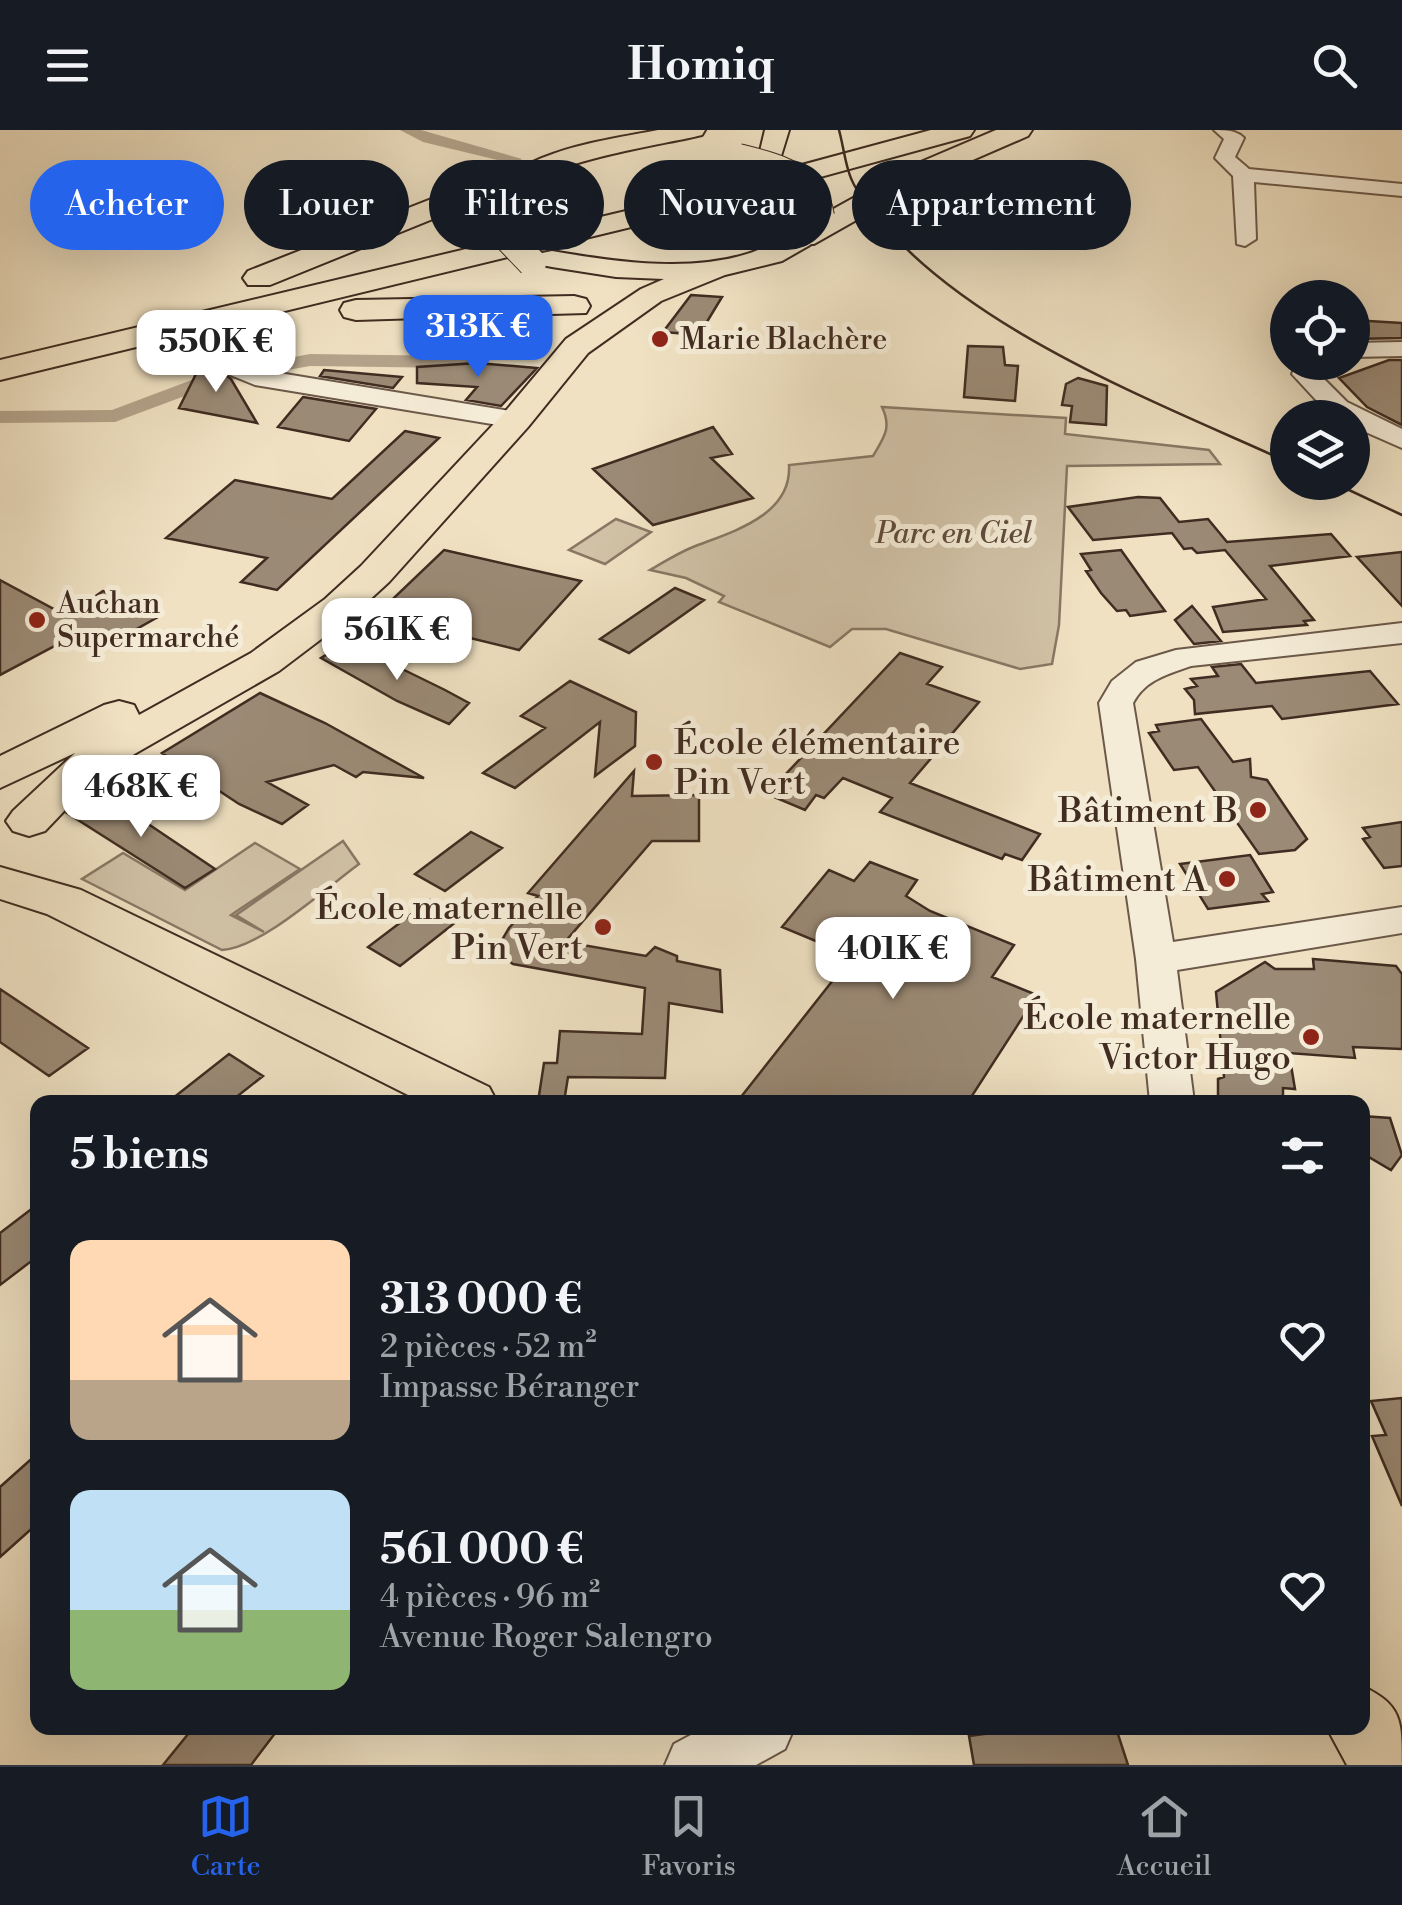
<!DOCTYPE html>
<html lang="fr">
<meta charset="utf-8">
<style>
:root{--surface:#171b24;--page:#20242c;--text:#f1f3f6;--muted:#9ea1a6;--line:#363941;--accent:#2563eb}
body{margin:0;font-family:"Libre Bodoni",serif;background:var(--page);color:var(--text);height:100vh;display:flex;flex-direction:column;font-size:38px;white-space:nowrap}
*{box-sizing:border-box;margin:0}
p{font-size:32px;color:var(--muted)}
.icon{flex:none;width:55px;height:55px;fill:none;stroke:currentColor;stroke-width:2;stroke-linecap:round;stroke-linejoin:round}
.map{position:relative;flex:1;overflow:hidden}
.panel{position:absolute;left:30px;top:965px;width:1340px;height:640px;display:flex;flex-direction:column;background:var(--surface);border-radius:20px;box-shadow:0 10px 40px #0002}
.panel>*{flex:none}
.top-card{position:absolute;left:30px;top:30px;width:1342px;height:90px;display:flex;gap:20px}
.fabs{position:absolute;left:1270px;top:150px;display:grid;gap:20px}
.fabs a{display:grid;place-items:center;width:100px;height:100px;border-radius:50%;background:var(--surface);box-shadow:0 10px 40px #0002;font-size:50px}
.price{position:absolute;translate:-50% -85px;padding:0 22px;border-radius:20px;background:#fff;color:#222;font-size:32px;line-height:65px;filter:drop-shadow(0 2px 5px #0008)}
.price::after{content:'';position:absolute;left:50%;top:60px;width:30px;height:22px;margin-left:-15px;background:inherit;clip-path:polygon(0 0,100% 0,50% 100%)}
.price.current{background:var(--accent);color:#fff}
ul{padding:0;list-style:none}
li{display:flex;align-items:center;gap:30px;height:250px;padding:0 40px}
li span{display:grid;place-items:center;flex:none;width:280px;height:200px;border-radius:20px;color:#555}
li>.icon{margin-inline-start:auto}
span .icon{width:120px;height:120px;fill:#fffc;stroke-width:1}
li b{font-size:42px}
h2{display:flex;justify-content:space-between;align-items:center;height:120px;padding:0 40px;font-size:42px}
.tag{padding:0 35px;border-radius:45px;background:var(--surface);box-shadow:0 10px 40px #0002;font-size:35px;line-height:90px}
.tag.current{background:var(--accent);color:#fff}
header{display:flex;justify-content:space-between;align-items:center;height:130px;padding:0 40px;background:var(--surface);font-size:45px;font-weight:700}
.tab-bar{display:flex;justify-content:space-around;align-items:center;height:140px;border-top:2px solid var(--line);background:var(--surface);font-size:28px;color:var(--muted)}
.tab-bar a{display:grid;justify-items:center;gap:5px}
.tab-bar .current{color:var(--accent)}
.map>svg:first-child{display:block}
.green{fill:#d1c2a7;stroke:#897764;stroke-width:2.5}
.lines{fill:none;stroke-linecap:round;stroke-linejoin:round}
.canal{fill:#b4a38b;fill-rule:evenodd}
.building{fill:#9b8a75;stroke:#412c21;stroke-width:2.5}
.minor-casing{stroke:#6c5949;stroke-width:4}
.major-casing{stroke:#412c21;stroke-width:4}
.highway-casing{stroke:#412c21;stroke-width:4}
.minor{fill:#f5ecd7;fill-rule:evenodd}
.major{fill:#efe1c2;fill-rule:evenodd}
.highway{fill:#efe1c2;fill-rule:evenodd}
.tram{stroke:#412c21;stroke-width:2.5}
.major-bridge-casing{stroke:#412c21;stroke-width:30;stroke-linecap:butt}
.major-bridge{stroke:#efe1c2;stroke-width:28}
.poi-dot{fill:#8f2418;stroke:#f5ecd7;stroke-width:4}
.labels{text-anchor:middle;stroke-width:10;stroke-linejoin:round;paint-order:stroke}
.far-poi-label{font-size:30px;fill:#412c21;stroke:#f5ecd7;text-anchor:start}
.far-park-label{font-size:30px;font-style:italic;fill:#5e4a3c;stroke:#f5ecd7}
.poi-label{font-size:35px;fill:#412c21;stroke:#f5ecd7;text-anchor:end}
</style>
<header><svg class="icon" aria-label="menu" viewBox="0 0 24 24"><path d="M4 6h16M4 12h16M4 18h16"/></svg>Homiq<svg class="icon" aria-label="search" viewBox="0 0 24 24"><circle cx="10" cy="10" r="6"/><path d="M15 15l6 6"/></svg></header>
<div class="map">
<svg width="1402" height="1635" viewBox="0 0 1402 1635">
<rect width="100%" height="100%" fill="#efe1c2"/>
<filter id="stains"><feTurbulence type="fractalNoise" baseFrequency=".002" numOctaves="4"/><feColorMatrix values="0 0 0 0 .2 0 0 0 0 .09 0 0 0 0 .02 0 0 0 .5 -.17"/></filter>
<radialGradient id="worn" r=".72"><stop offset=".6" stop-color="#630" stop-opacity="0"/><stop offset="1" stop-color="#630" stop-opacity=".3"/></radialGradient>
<path class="green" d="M882 277 1066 288 1065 304 1209 320 1220 334 1067 336 1059 495 1052 534 1020 539 886 499H852L830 517 719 472 724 466 686 448 650 440C664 432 678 423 693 417 731 402 792 386 789 335L873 326C884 307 892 298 882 277Z
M616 389 651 402 605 434 569 420Z
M343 711 359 734C326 758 261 818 222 820L82 749 123 723 185 760 255 713 300 739 231 785 264 802 236 785Z"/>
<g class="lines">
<path class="canal" d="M400 0H421L522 29 514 34 423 12Z
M527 210 534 212V220L457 238 310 236 225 251 115 292 0 293V281L112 280 213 242 310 224 457 226Z"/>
</g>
<path class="building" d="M691 165 722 167 699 205 663 202Z
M1352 190 1402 193V208L1352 209Z
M968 216 1003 217 1005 235 1018 236 1015 271 964 267Z
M1389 230H1402V295L1367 277 1339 248Z
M221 233V241L231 249 257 293 179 278 201 234Z
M477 233 537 238 501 276 466 270 477 257 417 253V237Z
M324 240 402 247 393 258 320 246Z
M1078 248 1107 256 1106 295 1070 292 1072 276 1062 275 1066 254Z
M303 267 376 279 349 311 278 297Z
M713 297 732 324 711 328 753 368 653 395 593 339Z
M405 301 439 308 277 460 241 452 267 428 166 408 235 350 332 369Z
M1138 367 1160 368 1179 392 1208 389 1227 412 1331 404 1350 426 1270 436 1314 490 1304 491 1307 495 1223 502 1213 477 1266 469 1225 420 1197 423 1192 418 1184 419 1172 403 1093 410 1068 377Z
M444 420 559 446 581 451 519 520 376 485Z
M1121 420 1148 458 1165 481 1130 486 1126 480 1117 481 1101 463 1086 441 1091 440 1081 424Z
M1402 422V476L1357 427Z
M0 450 67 486 103 461 156 488 110 514 83 501 0 545Z
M675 458 704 470 629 523 600 509Z
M1192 476 1221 511 1194 514 1175 490Z
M347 512 445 560 469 573 449 594 397 571 321 528Z
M900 523 942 537 927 554 979 572 910 653 1040 704 1022 730 1005 724 1002 729 880 682 892 668 843 648 824 668 816 665 805 680 767 664Z
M1241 534 1256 553 1370 541 1398 574 1282 589 1272 576 1195 584 1194 570 1185 559 1197 556 1191 549 1218 546 1212 537Z
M570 551 636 582 635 616 595 646 600 592 515 658 483 643 545 598 521 586Z
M260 563 325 593 424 648 363 642 356 647 334 635 267 652 308 675 282 694 239 674 162 623Z
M1201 589 1233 632 1250 629 1251 647 1267 650 1307 709 1295 720 1259 724 1198 637 1174 640 1149 603 1159 601 1156 595Z
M634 641 632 666 699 665V711H652L565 812 646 826 655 817 677 826V831L720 840 722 882 669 873 665 948 568 947 564 972H538L544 933H557L560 901 642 904 645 858 513 834 499 824V815L509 798 538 766 528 763Z
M94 665 123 677 215 739 185 758 67 683Z
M1402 692V736L1384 738 1363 709 1370 707 1363 698Z
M471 702 502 718 445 761 415 744Z
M1250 725 1273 762 1262 764 1268 771 1208 779 1180 734Z
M870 732 917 750 906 766 930 781 1014 815 992 847 1037 865 968 972H737L852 826 782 797 829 740 854 751Z
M430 770 461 788 400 836 368 817Z
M1313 829 1396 836 1402 844V919L1353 917 1355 928 1289 923 1295 959 1283 958V967H1269L1270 972H1218V949L1224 947 1216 862 1265 832 1275 839H1314Z
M0 859 88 918 49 946 0 912Z
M229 924 263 946 230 972H168Z
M1362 986 1390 988 1402 1025 1391 1040 1362 1023Z
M38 1074V1126L0 1155V1103Z
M1402 1268V1376L1372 1306 1386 1305 1371 1271Z
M38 1323V1393L0 1427V1357Z
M193 1598H279L251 1635H163Z
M1029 1598H1116L1128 1635H974L969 1606Z"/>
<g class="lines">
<defs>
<path id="minor" d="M1214 0C1226 0 1236 0 1244 8L1235 27 1249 39 1402 54V66L1254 52 1256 109 1245 116 1237 114 1233 46 1215 28 1224 9Z
M1402 212V226L1352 227V213Z
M237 231 261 240 516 282 529 290 516 298 255 255 228 244 224 239Z
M1297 232H1325L1318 243 1347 272 1402 299V318L1352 296V288L1329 284 1292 244Z
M1402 493V513L1191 536C1168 544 1145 550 1133 573L1173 812 1402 777V803L1177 840 1194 972H1150L1136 829 1099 573 1112 551 1136 532 1176 520Z
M704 1598H794L785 1619 756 1635H665L674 1614Z"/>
<path id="major" d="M658 0H705L702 5C658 16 531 32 508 73 504 80 504 88 500 95H480L477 89C499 22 597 12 658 0Z
M765 0H789L781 26 772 28 760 21Z
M820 78 833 86 810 115 782 131 725 145 661 171 588 223 528 297 389 452 353 485 279 541 117 634 84 660 45 701 29 706 13 701 6 691 13 681 75 623 0 658V626L104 575 119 571 134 575 139 585 251 523 325 469 361 436 504 283 566 209 641 159 664 149 616 147 552 137 542 135 538 129 542 123 552 121C616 132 701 145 763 118 772 114 784 109 791 103 802 94 805 82 820 78Z
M0 737 81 760 489 957 497 972H422L47 784 0 769Z
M1362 1556C1402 1575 1402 1590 1402 1635H1347L1327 1598H1362Z"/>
<path id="highway" d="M931 0H974L970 6 689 83 0 250V230L672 70Z
M996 0H1032L1028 6 929 49 814 114H792L788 108 792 102 909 37Z
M513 42 523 45 527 51 523 57 487 67 270 155H248L243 148 248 141 467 55Z
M574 166 586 169 590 176 586 183 356 190 344 187 340 180 344 173 356 170Z"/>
</defs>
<use href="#minor" class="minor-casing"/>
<use href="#major" class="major-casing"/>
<use href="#highway" class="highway-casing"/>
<use href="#minor" class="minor"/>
<use href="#major" class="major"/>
<use href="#highway" class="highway"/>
<path class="tram" d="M839 0C844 18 846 43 856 58 939 190 1150 269 1288 332
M1332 352 1402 385"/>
<defs>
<path id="major-bridge" d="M738 28C773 37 813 45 820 86
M490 89 532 133"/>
</defs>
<use href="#major-bridge" class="major-bridge-casing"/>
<use href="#major-bridge" class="major-bridge"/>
</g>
<g class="poi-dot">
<circle cx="660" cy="209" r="10"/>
<circle cx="37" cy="490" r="10"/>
<circle cx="654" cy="632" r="10"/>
<circle cx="1258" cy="680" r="10"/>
<circle cx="1227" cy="749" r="10"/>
<circle cx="603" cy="797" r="10"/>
<circle cx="1311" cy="907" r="10"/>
</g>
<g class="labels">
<g class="far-poi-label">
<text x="680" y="219">Marie Blachère</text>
<text x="57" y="483">Auchan<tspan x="57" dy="34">Supermarché</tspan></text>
</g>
<g class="far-park-label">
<text x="954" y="413">Parc en Ciel</text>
</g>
<g class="poi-label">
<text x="674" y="624" text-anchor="start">École élémentaire<tspan x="674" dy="40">Pin Vert</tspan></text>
<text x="1238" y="692">Bâtiment B</text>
<text x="1207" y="761">Bâtiment A</text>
<text x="583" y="789">École maternelle<tspan x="583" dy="40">Pin Vert</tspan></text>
<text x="1291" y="899">École maternelle<tspan x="1291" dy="40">Victor Hugo</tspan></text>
</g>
</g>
<rect width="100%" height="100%" filter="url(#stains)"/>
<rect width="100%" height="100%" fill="url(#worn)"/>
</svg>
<div class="fabs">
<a><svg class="icon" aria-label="locate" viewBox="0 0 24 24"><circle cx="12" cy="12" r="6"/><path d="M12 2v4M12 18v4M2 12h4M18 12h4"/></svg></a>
<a><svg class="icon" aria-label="layers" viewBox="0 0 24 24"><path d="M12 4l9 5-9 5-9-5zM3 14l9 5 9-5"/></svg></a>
</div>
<b class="price current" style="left:478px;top:250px">313K €</b>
<b class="price" style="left:216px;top:265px">550K €</b>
<b class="price" style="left:397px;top:553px">561K €</b>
<b class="price" style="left:141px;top:710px">468K €</b>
<b class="price" style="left:893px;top:872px">401K €</b>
<div class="top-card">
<a class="tag current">Acheter</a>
<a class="tag">Louer</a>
<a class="tag">Filtres</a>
<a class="tag">Nouveau</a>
<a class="tag">Appartement</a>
</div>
<section class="panel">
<h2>5 biens<svg class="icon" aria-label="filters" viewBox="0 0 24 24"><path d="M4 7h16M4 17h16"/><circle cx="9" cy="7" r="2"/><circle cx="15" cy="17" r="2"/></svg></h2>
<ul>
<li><span style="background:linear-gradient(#ffd9b3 70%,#b9a48a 0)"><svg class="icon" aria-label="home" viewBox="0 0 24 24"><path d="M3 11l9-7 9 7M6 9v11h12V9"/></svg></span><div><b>313 000 €</b><p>2 pièces · 52 m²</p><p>Impasse Béranger</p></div><svg class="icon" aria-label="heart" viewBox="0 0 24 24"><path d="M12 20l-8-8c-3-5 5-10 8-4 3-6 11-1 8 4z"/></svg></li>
<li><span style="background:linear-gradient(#bfe0f5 60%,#8fb573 0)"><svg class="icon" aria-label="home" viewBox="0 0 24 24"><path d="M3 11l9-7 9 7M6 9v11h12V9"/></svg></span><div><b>561 000 €</b><p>4 pièces · 96 m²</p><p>Avenue Roger Salengro</p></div><svg class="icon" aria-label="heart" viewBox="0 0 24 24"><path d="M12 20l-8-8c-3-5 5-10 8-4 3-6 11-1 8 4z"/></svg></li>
</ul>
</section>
</div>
<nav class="tab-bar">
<a class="current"><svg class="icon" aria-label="map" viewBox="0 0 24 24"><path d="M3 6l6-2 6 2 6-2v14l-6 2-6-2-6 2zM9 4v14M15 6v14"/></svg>Carte</a>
<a><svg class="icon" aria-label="saved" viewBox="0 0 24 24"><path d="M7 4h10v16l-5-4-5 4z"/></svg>Favoris</a>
<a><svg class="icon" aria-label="home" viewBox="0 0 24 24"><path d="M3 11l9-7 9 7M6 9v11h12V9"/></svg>Accueil</a>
</nav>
